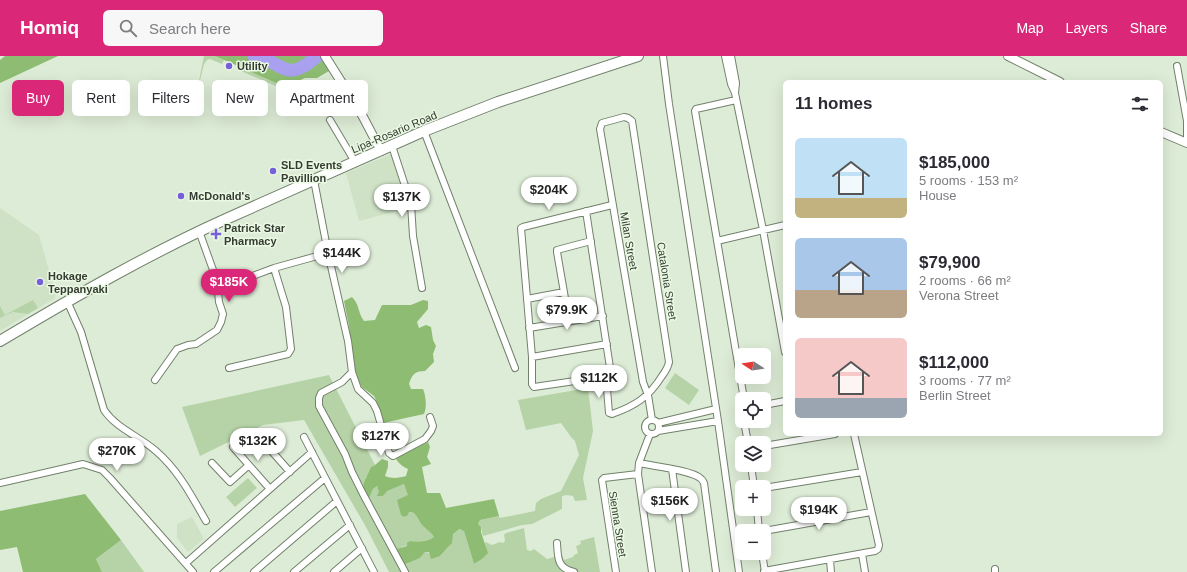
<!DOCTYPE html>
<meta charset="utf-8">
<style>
:root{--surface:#fff;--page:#f7f7f7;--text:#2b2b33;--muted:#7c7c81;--accent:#db2777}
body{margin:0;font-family:Helvetica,sans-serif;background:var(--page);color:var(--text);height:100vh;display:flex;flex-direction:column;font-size:15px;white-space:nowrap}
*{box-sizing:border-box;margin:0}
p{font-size:13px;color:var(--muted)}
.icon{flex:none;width:22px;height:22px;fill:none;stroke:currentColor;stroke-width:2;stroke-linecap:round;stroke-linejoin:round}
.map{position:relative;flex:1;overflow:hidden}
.sheet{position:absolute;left:783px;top:24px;width:380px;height:356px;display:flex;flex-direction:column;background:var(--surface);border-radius:6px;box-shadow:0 4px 16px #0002}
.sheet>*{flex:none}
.banner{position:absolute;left:12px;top:24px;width:380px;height:36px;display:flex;gap:8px}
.needle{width:26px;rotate:282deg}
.controls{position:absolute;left:735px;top:292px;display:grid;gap:8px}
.controls a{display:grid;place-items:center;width:36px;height:36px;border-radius:6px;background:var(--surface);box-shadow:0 4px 16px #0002;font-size:20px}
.price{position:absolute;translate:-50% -34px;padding:0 9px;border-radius:14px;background:#fff;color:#222;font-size:13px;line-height:26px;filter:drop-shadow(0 1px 2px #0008)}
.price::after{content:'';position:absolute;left:50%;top:24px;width:12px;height:9px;margin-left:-6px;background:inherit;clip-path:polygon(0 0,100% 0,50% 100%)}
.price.on{background:var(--accent);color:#fff}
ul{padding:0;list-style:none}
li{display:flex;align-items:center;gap:12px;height:100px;padding:0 12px}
li span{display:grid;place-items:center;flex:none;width:112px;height:80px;border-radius:6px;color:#555}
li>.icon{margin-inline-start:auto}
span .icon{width:48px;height:48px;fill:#fffc;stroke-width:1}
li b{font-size:17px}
h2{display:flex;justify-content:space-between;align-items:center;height:48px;padding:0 12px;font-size:17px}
.pill{padding:0 14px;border-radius:6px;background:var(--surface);box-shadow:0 4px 16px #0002;font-size:14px;line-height:36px}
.pill.on{background:var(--accent);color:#fff}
header{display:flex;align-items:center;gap:24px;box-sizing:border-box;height:56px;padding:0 20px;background:var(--accent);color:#fff}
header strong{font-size:19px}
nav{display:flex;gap:22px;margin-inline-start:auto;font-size:14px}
.search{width:280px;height:36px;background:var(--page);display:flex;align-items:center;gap:10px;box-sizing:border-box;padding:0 14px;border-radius:6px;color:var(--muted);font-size:15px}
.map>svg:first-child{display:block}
.built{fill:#cfe2c6}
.green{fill:#b6d3a7}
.forest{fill:#8dbc72}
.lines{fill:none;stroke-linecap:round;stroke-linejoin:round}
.river{stroke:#a9a0ef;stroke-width:13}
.minor-casing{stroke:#73806c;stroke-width:8}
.tertiary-casing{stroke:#73806c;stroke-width:10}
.primary-casing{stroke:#73806c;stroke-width:12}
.minor{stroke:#fff;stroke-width:6}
.tertiary{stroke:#fff;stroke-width:8}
.primary{stroke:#fff;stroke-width:10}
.poi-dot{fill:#785fda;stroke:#eaf9e3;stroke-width:1.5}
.labels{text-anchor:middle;stroke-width:3;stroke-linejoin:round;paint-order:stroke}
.poi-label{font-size:11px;font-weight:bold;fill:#363c33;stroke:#eaf9e3;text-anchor:start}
.street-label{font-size:11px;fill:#363c33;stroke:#eaf9e3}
</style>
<header>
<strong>Homiq</strong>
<div class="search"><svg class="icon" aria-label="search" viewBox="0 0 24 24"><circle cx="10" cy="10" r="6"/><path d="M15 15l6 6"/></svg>Search here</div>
<nav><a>Map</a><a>Layers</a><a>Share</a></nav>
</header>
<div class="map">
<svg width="1187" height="516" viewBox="0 0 1187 516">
<rect width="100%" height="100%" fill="#ddecd6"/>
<path class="built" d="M391 98 408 152 359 165 346 117Z
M0 152 39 179 56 239 54 243 0 275Z
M192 461 204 483 188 496 177 482V468Z"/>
<path class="green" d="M204 0H215L224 4 222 8 210 3 207 4 204 8 194 49Z
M238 10 283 30V31L281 30 278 31 236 13Z
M33 244 38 252 28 258 13 256 0 262V250L5 259Z
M675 317 699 334 689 349 665 332Z
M329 319 375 409 371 411 364 426 370 440 373 433 377 430 381 439 383 440 386 435 404 428 409 440 401 459 405 460 408 459 409 456H412C418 459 419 467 424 471 428 475 431 476 434 481L431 483 401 491 411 505 420 502 425 496 440 500 449 490 453 478 461 473 464 475 474 508 482 503 487 497 485 487 486 486 492 489 500 486 503 487 505 485 504 479 506 477 524 472 527 494 531 495 534 493 547 503 554 501 556 497H561L564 504 573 501 574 499 578 497 576 490 581 488 580 485 594 481 600 516H389L366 471 304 364 263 369 200 400 182 351Z
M588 332 593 375 583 422 587 444 575 445 573 440 567 439 562 440V453L532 468 522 469 483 480 481 471 478 468 480 464 499 460 500 462 535 455 536 447 541 443 561 435 579 399 575 385 571 381 561 367 526 374 518 344Z
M248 422 257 432 235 451 226 441Z
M121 484 144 516H102L96 503Z"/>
<path class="forest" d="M5 0H58L0 27V4Z
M215 0H320L329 15 317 22H305L296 26 300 35 283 30Z
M352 241C360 249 357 255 364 265L375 264 382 249H411L423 244 428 245V253L417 266 419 272 426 269 431 271 433 284 436 290 433 298 434 306 425 315C414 315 412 319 409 328L411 333H423C426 340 427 351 424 358L383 367 376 344 374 340 362 331 357 323 353 304 349 270 344 245Z
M428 386 430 391 427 401 431 408 422 411 427 437H440L446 452 494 443 499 460 480 464 478 468 481 471V476L488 497 482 503 474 508 464 475 460 473 453 478 452 487 449 490 440 500 431 503 429 496H425L420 502 405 508 397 493 407 490V487L410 485C417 487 429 485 434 481 431 476 428 475 424 471 419 467 418 459 412 456H409L408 459 404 461 401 459 397 444 408 439 404 428 387 435 383 440H377L379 436 377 430 373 433 370 440 366 442 363 435 364 426 371 411 375 409 382 403 388 405V411L385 420C391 423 400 422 406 420L408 413C403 411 397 406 395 401Z
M85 438 121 484 96 503 102 516H23L17 491 0 494V455Z"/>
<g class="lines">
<path class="river" d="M254 0C261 2 267 4 273 7 283 12 290 18 302 11 308 8 313 3 318 0"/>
<defs>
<path id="minor" d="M663 0 669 48 718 365 739 516
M725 0 731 28 735 37 763 174 785 296
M731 0 736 27 735 37
M1177 10 1187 65V86
M736 44 696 53 695 55 744 343
M330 64 355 106
M424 75 515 312
M392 90 411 148 413 180 422 232
M314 124 328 197 348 285 352 316 358 333 373 347 377 355 389 397 393 400 425 383 431 375 433 370 430 361
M586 155 611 318 609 320 534 331 532 328V301L521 172 523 171 612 149
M199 175 217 225
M717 185 785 169
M527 243 564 236
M67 245 81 276 104 354C117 373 139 380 156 395 179 415 191 439 206 465
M566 248 557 196V194L591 185
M529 272 603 260
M532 301 607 288
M229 312 288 298 291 293 286 251 274 212
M352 316 342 326 321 337 319 342V350L345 398 352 416 363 438 405 516
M606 321 609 357 612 358C635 350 649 341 662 320 665 316 668 312 669 306L632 65 628 62 624 61 602 67 600 73 643 326 648 339 652 364
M155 324 177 293 188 289 196 288 217 274 221 266 223 258 219 246 217 225 226 228 234 227 274 212 328 197
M764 349 785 345
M645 371a7 7 0 1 1 14 0a7 7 0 1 1-14 0Z
M744 365 748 387
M658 367 716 353
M658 375 718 365
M650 378 639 407 638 418 652 516
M304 381 374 516
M261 383 290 416
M764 390 835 378
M233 391 270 433
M212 407 230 426 249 409
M639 407C652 410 691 414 700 422 702 423 703 425 704 427L716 516
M751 409 754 431
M672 413 686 516
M0 427 83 408 102 414 110 422 193 516
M764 432 862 416
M757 453 759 475
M764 475 871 456
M557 487C558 502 557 512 574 516
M762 497 765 516
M862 498 865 516
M830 504 831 516
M186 507 312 396
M995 513V516
M764 515 875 495 878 493 879 489 854 378
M214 516 325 422
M254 516 337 445
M294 516 350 469
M334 516 362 492
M616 516 602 424 604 422 638 418"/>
<path id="tertiary" d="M325 0 362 59 381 95
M1008 0 1060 26
M1161 76 1187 87"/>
<path id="primary" d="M0 285C74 241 148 198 226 163L424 75 498 46 638 0"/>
</defs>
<use href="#minor" class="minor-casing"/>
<use href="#tertiary" class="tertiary-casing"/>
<use href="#primary" class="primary-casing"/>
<use href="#minor" class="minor"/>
<use href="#tertiary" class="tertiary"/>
<use href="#primary" class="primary"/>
</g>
<g class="poi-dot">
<circle cx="229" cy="10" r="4"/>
<circle cx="273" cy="115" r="4"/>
<circle cx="181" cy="140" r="4"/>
<path d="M214 172h4v4h4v4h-4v4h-4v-4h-4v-4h4z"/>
<circle cx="40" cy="226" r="4"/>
</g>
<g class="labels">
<g class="poi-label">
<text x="237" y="14">Utility</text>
<text x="281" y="113">SLD Events<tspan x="281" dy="13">Pavillion</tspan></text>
<text x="189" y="144">McDonald's</text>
<text x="224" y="176">Patrick Star<tspan x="224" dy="13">Pharmacy</tspan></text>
<text x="48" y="224">Hokage<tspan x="48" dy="13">Teppanyaki</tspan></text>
</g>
<g class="street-label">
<text transform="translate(394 76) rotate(-23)" y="4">Lipa-Rosario Road</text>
<text transform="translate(629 185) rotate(80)" y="4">Milan Street</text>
<text transform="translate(667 225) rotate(81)" y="4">Catalonia Street</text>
<text transform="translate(618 468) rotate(81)" y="4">Sienna Street</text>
</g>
</g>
</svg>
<div class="controls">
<a><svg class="needle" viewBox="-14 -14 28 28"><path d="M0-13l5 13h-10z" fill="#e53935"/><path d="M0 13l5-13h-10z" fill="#7c7c81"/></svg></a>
<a><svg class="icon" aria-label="locate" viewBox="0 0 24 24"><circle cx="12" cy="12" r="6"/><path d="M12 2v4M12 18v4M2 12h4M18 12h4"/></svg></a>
<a><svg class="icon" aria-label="layers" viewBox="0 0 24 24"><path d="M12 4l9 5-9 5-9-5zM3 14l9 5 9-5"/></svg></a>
<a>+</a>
<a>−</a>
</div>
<b class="price" style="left:549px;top:155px">$204K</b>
<b class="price" style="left:402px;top:162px">$137K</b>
<b class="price" style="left:342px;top:218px">$144K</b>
<b class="price on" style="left:229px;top:247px">$185K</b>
<b class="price" style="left:567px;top:275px">$79.9K</b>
<b class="price" style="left:599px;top:343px">$112K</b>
<b class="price" style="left:381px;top:401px">$127K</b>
<b class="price" style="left:258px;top:406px">$132K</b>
<b class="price" style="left:117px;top:416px">$270K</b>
<b class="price" style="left:670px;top:466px">$156K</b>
<b class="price" style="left:819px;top:475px">$194K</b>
<div class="banner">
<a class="pill on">Buy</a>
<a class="pill">Rent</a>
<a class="pill">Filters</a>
<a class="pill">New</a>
<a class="pill">Apartment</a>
</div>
<section class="sheet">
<h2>11 homes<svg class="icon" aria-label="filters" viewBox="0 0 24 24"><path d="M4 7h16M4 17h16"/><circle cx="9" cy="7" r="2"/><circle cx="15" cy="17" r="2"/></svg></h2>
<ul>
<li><span style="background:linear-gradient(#bfe0f5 75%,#c2b280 0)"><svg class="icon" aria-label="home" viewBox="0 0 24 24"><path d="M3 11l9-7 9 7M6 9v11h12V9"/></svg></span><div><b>$185,000</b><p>5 rooms · 153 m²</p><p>House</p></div></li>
<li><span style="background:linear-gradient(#a9c7e8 65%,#b9a48a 0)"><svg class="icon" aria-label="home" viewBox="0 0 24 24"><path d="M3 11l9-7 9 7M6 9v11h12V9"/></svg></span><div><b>$79,900</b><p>2 rooms · 66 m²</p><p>Verona Street</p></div></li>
<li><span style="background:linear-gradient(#f6c9c9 75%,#9aa5b1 0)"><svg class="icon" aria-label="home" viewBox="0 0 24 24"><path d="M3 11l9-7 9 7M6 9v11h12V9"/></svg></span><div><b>$112,000</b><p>3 rooms · 77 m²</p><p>Berlin Street</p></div></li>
</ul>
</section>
</div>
